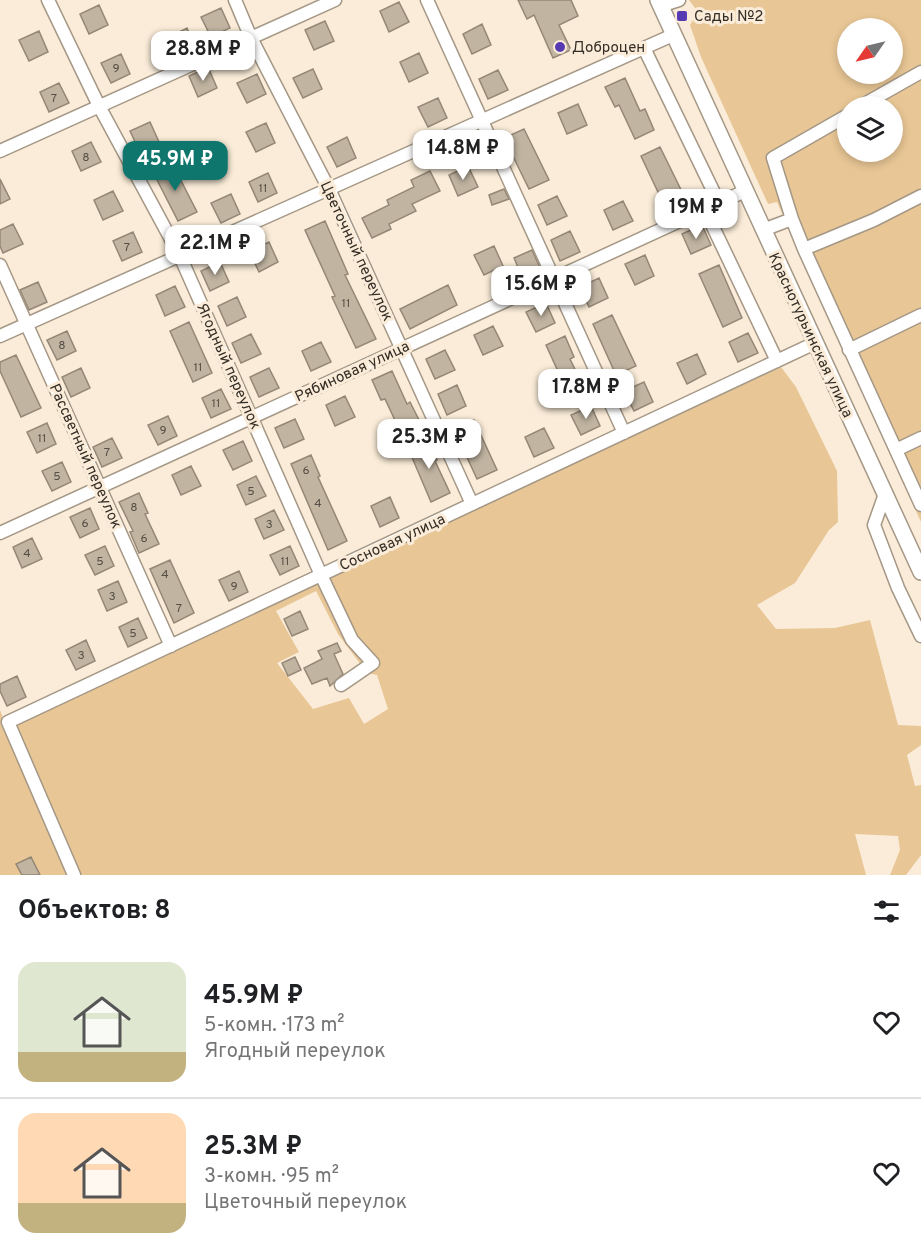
<!DOCTYPE html>
<html lang="ru">
<meta charset="utf-8">
<style>
:root{--surface:#fff;--page:#f2f2f2;--text:#202124;--muted:#757577;--line:#e0e0e0;--accent:#0f766e}
body{margin:0;font-family:Overpass,sans-serif;background:var(--page);color:var(--text);height:100vh;display:flex;flex-direction:column;font-size:22px;white-space:nowrap}
*{box-sizing:border-box;margin:0}
p{font-size:20px;color:var(--muted)}
.icon{flex:none;width:33px;height:33px;fill:none;stroke:currentColor;stroke-width:2;stroke-linecap:round;stroke-linejoin:round}
.map{position:relative;height:875px;overflow:hidden}
.side{display:flex;flex-direction:column;background:var(--surface);flex:1}
.side>*{flex:none}
.needle{width:39px;rotate:236deg}
.controls{position:absolute;left:837px;top:18px;display:grid;gap:12px}
.controls a{display:grid;place-items:center;width:66px;height:66px;border-radius:50%;background:var(--surface);box-shadow:0 3px 9px #0003;font-size:30px}
.price{position:absolute;translate:-50% -51px;padding:0 14px;border-radius:12px;background:#fff;color:#222;font-size:20px;line-height:39px;filter:drop-shadow(0 2px 3px #0008)}
.price::after{content:'';position:absolute;left:50%;top:36px;width:18px;height:14px;margin-left:-9px;background:inherit;clip-path:polygon(0 0,100% 0,50% 100%)}
.price.selected{background:var(--accent);color:#fff}
ul{padding:0;list-style:none}
li{display:flex;align-items:center;gap:18px;height:150px;padding:0 18px}
li+li{border-top:2px solid var(--line)}
li span{display:grid;place-items:center;flex:none;width:168px;height:120px;border-radius:18px;color:#555}
li>.icon{margin-inline-start:auto}
span .icon{width:72px;height:72px;fill:#fffc;stroke-width:1}
li b{font-size:26px}
h2{display:flex;justify-content:space-between;align-items:center;height:72px;padding:0 18px;font-size:26px}
.map>svg:first-child{display:block}
.green{fill:#e8c695;fill-rule:evenodd}
.building{fill:#c1b4a1;stroke:#948775;stroke-width:1.5}
.lines{fill:none;stroke-linecap:round;stroke-linejoin:round}
.minor-casing{stroke:#a49785;stroke-width:15}
.major-casing{stroke:#a49785;stroke-width:18}
.minor{stroke:#fff;stroke-width:12}
.major{stroke:#fff;stroke-width:15}
.poi-dot{fill:#553ab2;stroke:#faecd8;stroke-width:2}
.labels{text-anchor:middle;stroke-width:6;stroke-linejoin:round;paint-order:stroke}
.number-label{font-size:12px;fill:#564f45}
.poi-label{font-size:15px;fill:#332d26;stroke:#faecd8;text-anchor:start}
.street-label{font-size:15px;fill:#332d26;stroke:#faecd8}
</style>
<div class="map">
<svg width="921" height="875" viewBox="0 0 921 875">
<rect width="100%" height="100%" fill="#faecd8"/>
<path class="green" d="M689 0H921V522L777 202 768 204 701 57 690 25 698 12ZM848 28H892V74H848ZM848 106H892V152H848Z
M781 367 796 387 837 471 838 522 829 530 795 583 757 605 776 629 835 628 870 620 898 725 921 726V745L907 755 915 786 921 785V855L906 875H890L900 850 898 836 855 834 866 875H0V710L3 718 16 723ZM316 591 338 634 367 673 377 675 388 709 364 724 349 698 313 709 277 663 299 652 276 611Z"/>
<path class="building" d="M518 0H571L578 16 559 25 571 50 553 58 534 15 527 19Z
M399 2 409 22 389 32 380 11Z
M99 5 108 25 89 34 80 14Z
M221 8 230 28 211 37 201 17Z
M325 21 334 41 314 50 305 30Z
M482 24 491 45 472 54 463 34Z
M187 28 196 49 177 58 167 38Z
M39 31 48 52 29 61 19 40Z
M419 53 428 73 409 82 400 62Z
M121 54 130 74 111 83 101 63Z
M208 67 217 88 198 97 189 76Z
M313 69 322 89 303 98 293 78Z
M498 70 508 90 488 99 479 79Z
M257 74 266 94 247 103 237 83Z
M625 78 640 111 645 109 654 130 635 139 619 105 615 107 605 87Z
M59 83 69 103 49 112 40 92Z
M438 98 447 118 428 127 418 107Z
M578 104 587 125 567 134 558 113Z
M150 122 159 142 140 152 130 131Z
M266 123 275 143 256 152 246 132Z
M524 129 549 180 529 189 504 138Z
M347 137 356 158 337 167 327 147Z
M91 142 101 162 81 171 72 151Z
M660 147 686 200 666 209 641 156Z
M172 163 197 212 178 221 153 172Z
M468 166 478 187 458 196 449 175Z
M430 171 440 191 412 204 416 211 389 224 391 229 372 238 362 218 389 205 387 200 414 187 411 180Z
M268 173 277 193 258 202 249 182Z
M0 179 10 199 0 204Z
M504 189 509 199 492 205 489 195Z
M113 191 123 211 103 220 94 200Z
M231 194 240 214 221 223 211 203Z
M557 196 567 216 547 225 538 205Z
M623 201 633 221 613 230 604 210Z
M325 221 348 274 345 275 376 339 356 348 332 297 335 296 305 230Z
M13 224 23 244 3 253 0 246V230Z
M702 225 711 245 691 254 682 234Z
M570 231 580 252 560 261 551 240Z
M133 232 142 252 122 261 113 241Z
M269 242 278 262 259 272 249 251Z
M494 246 503 266 484 275 474 255Z
M532 250 541 270 523 279 514 258Z
M645 255 654 276 635 285 625 264Z
M220 262 229 282 210 291 201 271Z
M719 265 742 318 723 327 699 274Z
M599 278 608 298 589 307 580 287Z
M38 282 47 302 29 310 20 290Z
M448 285 457 305 410 329 400 309Z
M175 286 185 307 165 316 156 295Z
M237 297 246 317 227 326 218 306Z
M546 303 555 323 536 332 526 312Z
M612 315 636 366 616 375 593 324Z
M189 322 212 373 193 382 170 331Z
M493 326 503 346 483 355 474 335Z
M67 331 76 351 57 360 47 340Z
M748 333 758 353 738 362 729 342Z
M251 334 261 354 241 363 232 343Z
M565 336 574 357 570 359 586 392 566 401 557 380 561 378 546 345Z
M321 342 331 362 311 371 302 351Z
M445 350 455 370 435 379 426 359Z
M697 354 706 374 687 384 677 363Z
M16 355 41 408 21 417 0 371V362Z
M81 368 90 388 71 397 62 377Z
M269 368 279 388 259 397 250 377Z
M392 371 407 404 410 402 420 422 400 431 385 399 381 400 372 380Z
M644 382 653 402 634 411 624 391Z
M457 385 466 406 447 415 438 394Z
M221 389 231 409 211 418 202 398Z
M345 396 355 417 335 426 326 405Z
M591 406 600 426 581 435 571 415Z
M168 416 177 436 158 445 148 425Z
M295 419 304 439 284 448 275 428Z
M474 420 497 470 477 479 454 429Z
M47 423 56 444 37 453 27 432Z
M544 428 554 448 534 457 525 437Z
M112 438 122 458 102 467 93 447Z
M428 439 437 460 435 461 450 493 431 502 408 448Z
M243 441 252 461 233 470 223 450Z
M311 455 320 476 318 477 347 541 328 550 291 464Z
M62 462 71 482 52 491 42 471Z
M191 466 201 486 181 495 172 475Z
M256 476 266 496 246 505 237 485Z
M139 493 148 513 145 514 159 544 139 553 130 532 133 531 119 502Z
M390 497 399 518 380 527 371 506Z
M90 508 99 529 80 538 70 517Z
M274 510 284 530 264 539 255 519Z
M32 538 42 559 22 568 13 547Z
M105 546 114 566 95 575 85 555Z
M290 546 299 566 280 575 270 555Z
M170 560 194 613 174 623 150 569Z
M239 571 248 592 229 601 219 580Z
M118 581 127 602 107 611 98 590Z
M300 611 308 629 292 636 284 619Z
M138 618 147 638 128 647 119 627Z
M86 640 95 661 76 670 66 650Z
M337 643 341 651 334 654 343 674 330 686 327 678 312 684 304 668 322 659 318 651Z
M295 657 301 670 288 676 282 663Z
M17 676 26 697 7 706 0 691V684Z
M31 857 40 875H22L16 864Z"/>
<g class="lines">
<defs>
<path id="minor" d="M48 0 99 106 180 256 321 575 352 640 373 663 341 685
M235 0 251 38 329 189 472 504
M427 0 624 433
M660 6 679 0
M644 48 719 203
M861 106 921 72
M0 151 335 0
M705 210 777 361
M792 219 773 158 848 115
M763 230 792 219 804 249 874 220 921 196
M804 249 921 505
M0 265 171 646
M0 336 673 35
M849 350 921 315
M896 450 921 438
M885 494 874 525 898 588 921 636
M0 533 745 191
M74 875 8 722 815 343"/>
<path id="major" d="M658 0 921 572"/>
</defs>
<use href="#minor" class="minor-casing"/>
<use href="#major" class="major-casing"/>
<use href="#minor" class="minor"/>
<use href="#major" class="major"/>
</g>
<g class="poi-dot">
<rect x="676" y="10" width="12" height="12" rx="3"/>
<circle cx="560" cy="47" r="6"/>
</g>
<g class="labels">
<g class="number-label">
<text x="116" y="72">9</text>
<text x="54" y="102">7</text>
<text x="86" y="161">8</text>
<text x="263" y="192">11</text>
<text x="127" y="251">7</text>
<text x="346" y="307">11</text>
<text x="62" y="349">8</text>
<text x="198" y="371">11</text>
<text x="216" y="407">11</text>
<text x="163" y="434">9</text>
<text x="42" y="442">11</text>
<text x="107" y="456">7</text>
<text x="306" y="474">6</text>
<text x="57" y="480">5</text>
<text x="251" y="495">5</text>
<text x="318" y="507">4</text>
<text x="134" y="511">8</text>
<text x="85" y="527">6</text>
<text x="269" y="528">3</text>
<text x="144" y="542">6</text>
<text x="27" y="557">4</text>
<text x="100" y="565">5</text>
<text x="285" y="565">11</text>
<text x="165" y="578">4</text>
<text x="234" y="590">9</text>
<text x="112" y="600">3</text>
<text x="179" y="612">7</text>
<text x="133" y="637">5</text>
<text x="81" y="659">3</text>
</g>
<g class="poi-label">
<text x="694" y="21">Сады №2</text>
<text x="572" y="52">Доброцен</text>
</g>
<g class="street-label">
<text transform="translate(357 251) rotate(65)" y="5">Цветочный переулок</text>
<text transform="translate(811 335) rotate(65)" y="5">Краснотурьинская улица</text>
<text transform="translate(229 366) rotate(66)" y="5">Ягодный переулок</text>
<text transform="translate(352 371) rotate(-25)" y="5">Рябиновая улица</text>
<text transform="translate(86 456) rotate(66)" y="5">Рассветный переулок</text>
<text transform="translate(392 542) rotate(-25)" y="5">Сосновая улица</text>
</g>
</g>
</svg>
<div class="controls">
<a><svg class="needle" viewBox="-14 -14 28 28"><path d="M0-13l5 13h-10z" fill="#e53935"/><path d="M0 13l5-13h-10z" fill="#757577"/></svg></a>
<a><svg class="icon" aria-label="layers" viewBox="0 0 24 24"><path d="M12 4l9 5-9 5-9-5zM3 14l9 5 9-5"/></svg></a>
</div>
<b class="price" style="left:203px;top:82px">28.8M ₽</b>
<b class="price" style="left:463px;top:181px">14.8M ₽</b>
<b class="price selected" style="left:175px;top:192px">45.9M ₽</b>
<b class="price" style="left:696px;top:240px">19M ₽</b>
<b class="price" style="left:215px;top:276px">22.1M ₽</b>
<b class="price" style="left:541px;top:317px">15.6M ₽</b>
<b class="price" style="left:586px;top:420px">17.8M ₽</b>
<b class="price" style="left:429px;top:470px">25.3M ₽</b>
</div>
<section class="side">
<h2>Объектов: 8<svg class="icon" aria-label="filters" viewBox="0 0 24 24"><path d="M4 7h16M4 17h16"/><circle cx="9" cy="7" r="2"/><circle cx="15" cy="17" r="2"/></svg></h2>
<ul>
<li><span style="background:linear-gradient(#dfe7d0 75%,#c2b280 0)"><svg class="icon" aria-label="home" viewBox="0 0 24 24"><path d="M3 11l9-7 9 7M6 9v11h12V9"/></svg></span><div><b>45.9M ₽</b><p>5-комн. · 173 m²</p><p>Ягодный переулок</p></div><svg class="icon" aria-label="heart" viewBox="0 0 24 24"><path d="M12 20l-8-8c-3-5 5-10 8-4 3-6 11-1 8 4z"/></svg></li>
<li><span style="background:linear-gradient(#ffd9b3 75%,#c2b280 0)"><svg class="icon" aria-label="home" viewBox="0 0 24 24"><path d="M3 11l9-7 9 7M6 9v11h12V9"/></svg></span><div><b>25.3M ₽</b><p>3-комн. · 95 m²</p><p>Цветочный переулок</p></div><svg class="icon" aria-label="heart" viewBox="0 0 24 24"><path d="M12 20l-8-8c-3-5 5-10 8-4 3-6 11-1 8 4z"/></svg></li>
</ul>
</section>
